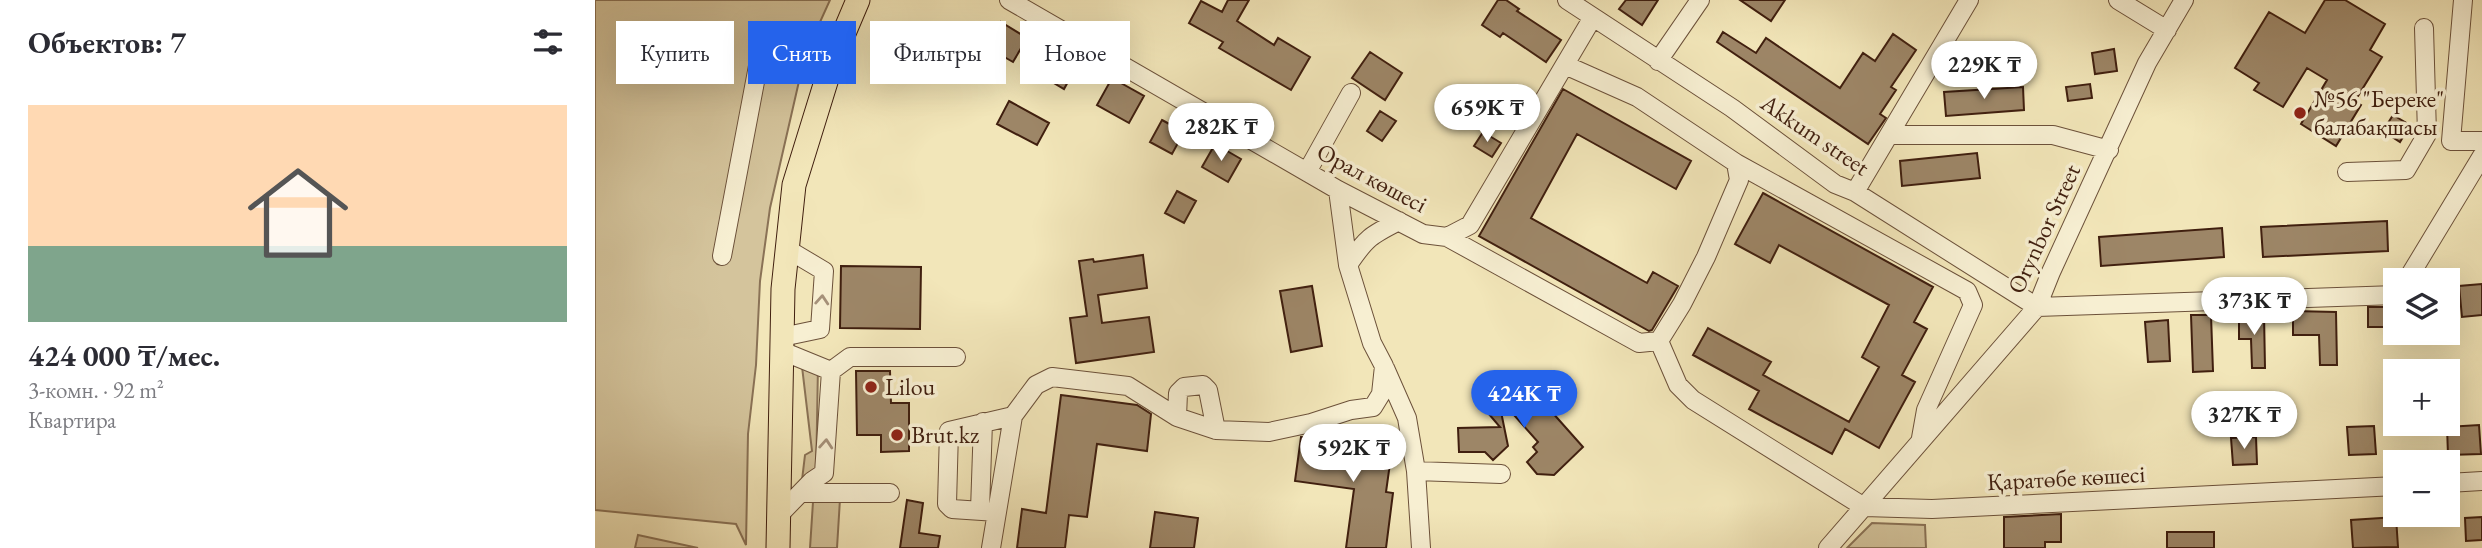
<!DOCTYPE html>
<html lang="ru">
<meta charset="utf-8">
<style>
:root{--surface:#fff;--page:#f2f2f3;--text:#2b2b33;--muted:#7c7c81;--line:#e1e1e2;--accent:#2563eb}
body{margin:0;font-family:"EB Garamond",serif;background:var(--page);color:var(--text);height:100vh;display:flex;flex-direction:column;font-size:26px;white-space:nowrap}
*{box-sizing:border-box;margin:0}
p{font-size:23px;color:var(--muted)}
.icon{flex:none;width:38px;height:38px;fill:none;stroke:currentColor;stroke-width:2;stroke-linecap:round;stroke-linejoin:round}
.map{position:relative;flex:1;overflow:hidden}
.sheet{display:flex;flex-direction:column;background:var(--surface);width:595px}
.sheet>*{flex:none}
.banner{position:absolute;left:21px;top:21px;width:665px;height:63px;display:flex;gap:14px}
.tools{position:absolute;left:1788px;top:268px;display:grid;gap:14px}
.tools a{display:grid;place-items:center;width:77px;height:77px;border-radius:0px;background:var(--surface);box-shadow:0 7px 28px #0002;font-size:35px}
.price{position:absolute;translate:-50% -60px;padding:0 16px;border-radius:24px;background:#fff;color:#222;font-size:23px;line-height:46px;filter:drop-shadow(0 2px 4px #0008)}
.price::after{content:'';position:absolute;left:50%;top:42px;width:21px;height:16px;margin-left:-10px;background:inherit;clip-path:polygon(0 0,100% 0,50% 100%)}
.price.selected{background:var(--accent);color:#fff}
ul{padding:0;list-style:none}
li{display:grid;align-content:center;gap:14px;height:371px;padding:0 28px}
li+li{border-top:2px solid var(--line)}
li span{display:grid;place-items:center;height:217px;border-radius:0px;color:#555}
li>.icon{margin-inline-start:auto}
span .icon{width:126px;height:126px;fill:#fffc;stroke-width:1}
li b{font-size:30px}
h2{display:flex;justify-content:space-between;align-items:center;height:84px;padding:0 28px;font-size:30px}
.pill{padding:0 24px;border-radius:0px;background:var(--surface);box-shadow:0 7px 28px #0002;font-size:24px;line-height:63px}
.pill.selected{background:var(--accent);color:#fff}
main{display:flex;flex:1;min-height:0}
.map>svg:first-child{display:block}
.green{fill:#d4c49c;stroke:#8a7256;stroke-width:2}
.building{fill:#9d8667;stroke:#401f0f;stroke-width:2}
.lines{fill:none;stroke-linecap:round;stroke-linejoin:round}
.minor-casing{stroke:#6c513a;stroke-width:20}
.major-casing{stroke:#401f0f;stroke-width:25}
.minor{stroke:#f7efd2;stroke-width:18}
.major{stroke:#f2e6b9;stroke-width:23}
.oneway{stroke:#a5917a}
.poi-dot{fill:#8f2418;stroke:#f7efd2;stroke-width:2.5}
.labels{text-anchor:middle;stroke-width:7;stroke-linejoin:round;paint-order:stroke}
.poi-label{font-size:24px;fill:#401f0f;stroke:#f7efd2;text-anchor:start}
.street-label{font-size:24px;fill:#401f0f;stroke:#f7efd2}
</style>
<main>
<section class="sheet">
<h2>Объектов: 7<svg class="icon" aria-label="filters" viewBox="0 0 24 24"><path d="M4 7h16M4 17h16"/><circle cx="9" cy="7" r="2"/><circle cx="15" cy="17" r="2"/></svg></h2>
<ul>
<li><span style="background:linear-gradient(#ffd9b3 65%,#7fa58c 0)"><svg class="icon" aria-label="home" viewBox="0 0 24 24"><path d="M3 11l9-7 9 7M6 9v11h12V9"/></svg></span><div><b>424 000 ₸/мес.</b><p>3-комн. · 92 m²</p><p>Квартира</p></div></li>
</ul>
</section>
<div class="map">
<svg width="1887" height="548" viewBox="0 0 1887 548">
<rect width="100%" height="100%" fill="#f2e6b9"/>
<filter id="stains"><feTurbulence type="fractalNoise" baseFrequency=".00286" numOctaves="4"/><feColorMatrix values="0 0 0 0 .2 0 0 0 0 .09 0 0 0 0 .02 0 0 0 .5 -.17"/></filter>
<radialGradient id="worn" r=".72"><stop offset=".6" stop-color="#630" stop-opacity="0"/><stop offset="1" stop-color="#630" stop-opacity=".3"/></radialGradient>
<path class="green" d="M0 0H235L210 55 175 208 165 281 161 365 153 434 151 545 141 524 0 510Z
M206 358 223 365 221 478 207 480 210 455 217 451Z
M245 499 242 548H215L218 502Z
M1277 523 1330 525 1331 548H1252Z
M43 535 103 548H40Z"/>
<path class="building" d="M633 0H654L642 21 679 45 683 38 715 57 696 90 624 48 628 42 594 23 606 1 627 12Z
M903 0H911L924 9 922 11 966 40 951 62 908 33 905 37 887 25Z
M1031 0H1063L1047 25 1024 9Z
M1145 0H1190L1176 21Z
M1730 0H1750L1790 24 1775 50 1787 57 1760 101 1766 105 1741 146 1706 124 1732 80 1712 68 1688 107 1659 90 1664 83 1640 68 1674 12 1710 33Z
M406 22 432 38 418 62 392 47Z
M1128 32 1161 53 1171 38 1245 88 1268 53 1280 61 1298 34 1321 50 1296 87 1301 90 1285 114 1291 118 1273 144 1122 42Z
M1519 49 1522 71 1500 74 1497 53Z
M455 51 481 67 469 89 442 73Z
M775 52 807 73 790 100 757 78Z
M517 78 549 96 534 123 502 105Z
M1495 84 1497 98 1473 101 1471 87Z
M1428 87 1429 110 1351 116 1349 92Z
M968 89 1096 161 1081 189 982 134 936 218 1052 283 1058 272 1083 286 1057 330 1054 331 884 236Z
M414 101 454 123 442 145 402 124Z
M785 111 801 121 787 141 772 131Z
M1798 115 1815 125 1805 142 1788 131Z
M567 120 589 132 577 154 555 142Z
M888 132 906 143 897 157 879 146Z
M620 144 646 159 633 182 607 167Z
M1382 153 1385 178 1307 186 1305 161Z
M582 191 601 201 589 223 570 213Z
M1168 193 1338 287 1319 322 1332 329 1307 375 1320 382 1284 448 1250 429 1237 454 1154 409 1164 391 1098 355 1113 328 1176 362 1168 375 1254 422 1284 367 1267 357 1294 305 1184 245 1175 263 1140 244Z
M1792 221 1793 251 1668 257 1666 227Z
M1627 228 1629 257 1506 266 1504 237Z
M548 255 552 288 503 295 507 323 554 317 559 352 481 363 475 318 492 316 484 261 498 259 499 262Z
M246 266 326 267 325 329 245 328Z
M1887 284V315L1867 317 1864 286Z
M717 286 727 346 696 352 685 291Z
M1773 307H1795L1796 327H1773Z
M1698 311 1741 312 1742 365H1725L1724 335H1698Z
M1644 314H1669L1670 368H1657L1656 339H1644Z
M1596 315H1616L1618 371 1598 372Z
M1573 320 1575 361 1553 362 1550 322Z
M261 371H295L296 403H314V451L286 452V435H262Z
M924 375 988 447 959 475 942 474 932 462 942 452 938 447 943 442 903 397 913 446 898 460 890 452H864L863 428 905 427 888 407Z
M466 395 542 405 556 414 552 451 502 444 492 517 474 515 470 548H422L427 509 451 513Z
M1884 425 1886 454 1853 455 1852 427Z
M1779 426 1781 454 1754 455 1752 427Z
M706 437 797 449 791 492 798 493 791 548H751L759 489 700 481Z
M1661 437 1662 464 1638 465 1636 438Z
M312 500 328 503 324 533 345 536 343 548H305Z
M560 512 603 518 599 548H555Z
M1466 514V542H1450V548H1409V517Z
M1801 517 1803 547 1758 548 1756 520Z
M1887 517V540L1871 541 1870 518Z
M1572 532H1619V548H1572Z"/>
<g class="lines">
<defs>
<path id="minor" d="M414 0 743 190 828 234 852 237 875 225 998 17
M972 0 1137 108 1240 184 1260 192 1442 307 1801 295
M1523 0 1572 30
M1868 0 1856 141H1887
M1063 61 1105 0
M1295 135H1458L1514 150
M1141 163 1372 291 1378 305 1331 410 1326 438
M712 172 756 93
M1752 172 1811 170 1832 134 1829 28
M1260 192 1374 0
M852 237 1044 343 1064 341 1087 304 1111 257 1144 180 1141 163 1042 97 970 65
M127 256 163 66 168 57 176 53 238 59
M753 265C771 238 776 235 804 221
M1812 280 1887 156
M187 337 225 329 229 271 192 249
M1064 341 1083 385 1098 400 1269 507 1337 509 1801 486
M790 368 812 418 821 471 826 548
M236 371 255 357H361
M582 417 583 393 589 387 608 385 613 390 621 430
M821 471 906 474
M1853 483 1887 481
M207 493H295
M385 510 388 422
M402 512 357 509 352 504 354 431 418 416
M183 516 217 481 229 473 236 371 187 351
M396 548 418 416 441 385 457 377 533 386 582 417 621 430 674 432 716 423 756 410 778 407 786 394 789 366 777 343 753 265 743 190
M1233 548 1442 307 1456 272 1552 63 1589 0"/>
<path id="major" d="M183 548 188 289 199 185 238 59 263 0"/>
</defs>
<use href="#minor" class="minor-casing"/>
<use href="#major" class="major-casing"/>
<use href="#minor" class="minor"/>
<use href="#major" class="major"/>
</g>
<defs><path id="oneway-chevron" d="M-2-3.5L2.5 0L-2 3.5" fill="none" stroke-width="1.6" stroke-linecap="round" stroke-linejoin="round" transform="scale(1.75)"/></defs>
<g class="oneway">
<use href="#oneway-chevron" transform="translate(227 300) rotate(-86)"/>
<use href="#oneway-chevron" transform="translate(231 444) rotate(-86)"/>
</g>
<g class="poi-dot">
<circle cx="1705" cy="113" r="7"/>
<circle cx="276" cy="387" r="7"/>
<circle cx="302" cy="435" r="7"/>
</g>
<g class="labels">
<g class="poi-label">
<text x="1719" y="107">№56 "Береке"<tspan x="1719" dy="28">балабақшасы</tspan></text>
<text x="290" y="395">Lilou</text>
<text x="316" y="443">Brut.kz</text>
</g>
<g class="street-label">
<text transform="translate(1220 135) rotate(34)" y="8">Akkum street</text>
<text transform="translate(777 178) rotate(28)" y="8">Орал көшесі</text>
<text transform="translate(1449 229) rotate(-65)" y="8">Orynbor Street</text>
<text transform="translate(1471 478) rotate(-3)" y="8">Қаратөбе көшесі</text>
</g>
</g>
<rect width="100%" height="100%" filter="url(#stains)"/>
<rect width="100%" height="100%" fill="url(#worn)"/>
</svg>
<div class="tools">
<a><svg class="icon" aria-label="layers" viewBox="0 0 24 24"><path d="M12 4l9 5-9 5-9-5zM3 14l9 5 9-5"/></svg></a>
<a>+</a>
<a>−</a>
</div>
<b class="price" style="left:1389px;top:101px">229K ₸</b>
<b class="price" style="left:892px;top:144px">659K ₸</b>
<b class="price" style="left:626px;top:163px">282K ₸</b>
<b class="price" style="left:1659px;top:337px">373K ₸</b>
<b class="price selected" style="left:929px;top:430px">424K ₸</b>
<b class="price" style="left:1649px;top:451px">327K ₸</b>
<b class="price" style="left:758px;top:484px">592K ₸</b>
<div class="banner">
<a class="pill">Купить</a>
<a class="pill selected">Снять</a>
<a class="pill">Фильтры</a>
<a class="pill">Новое</a>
</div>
</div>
</main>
